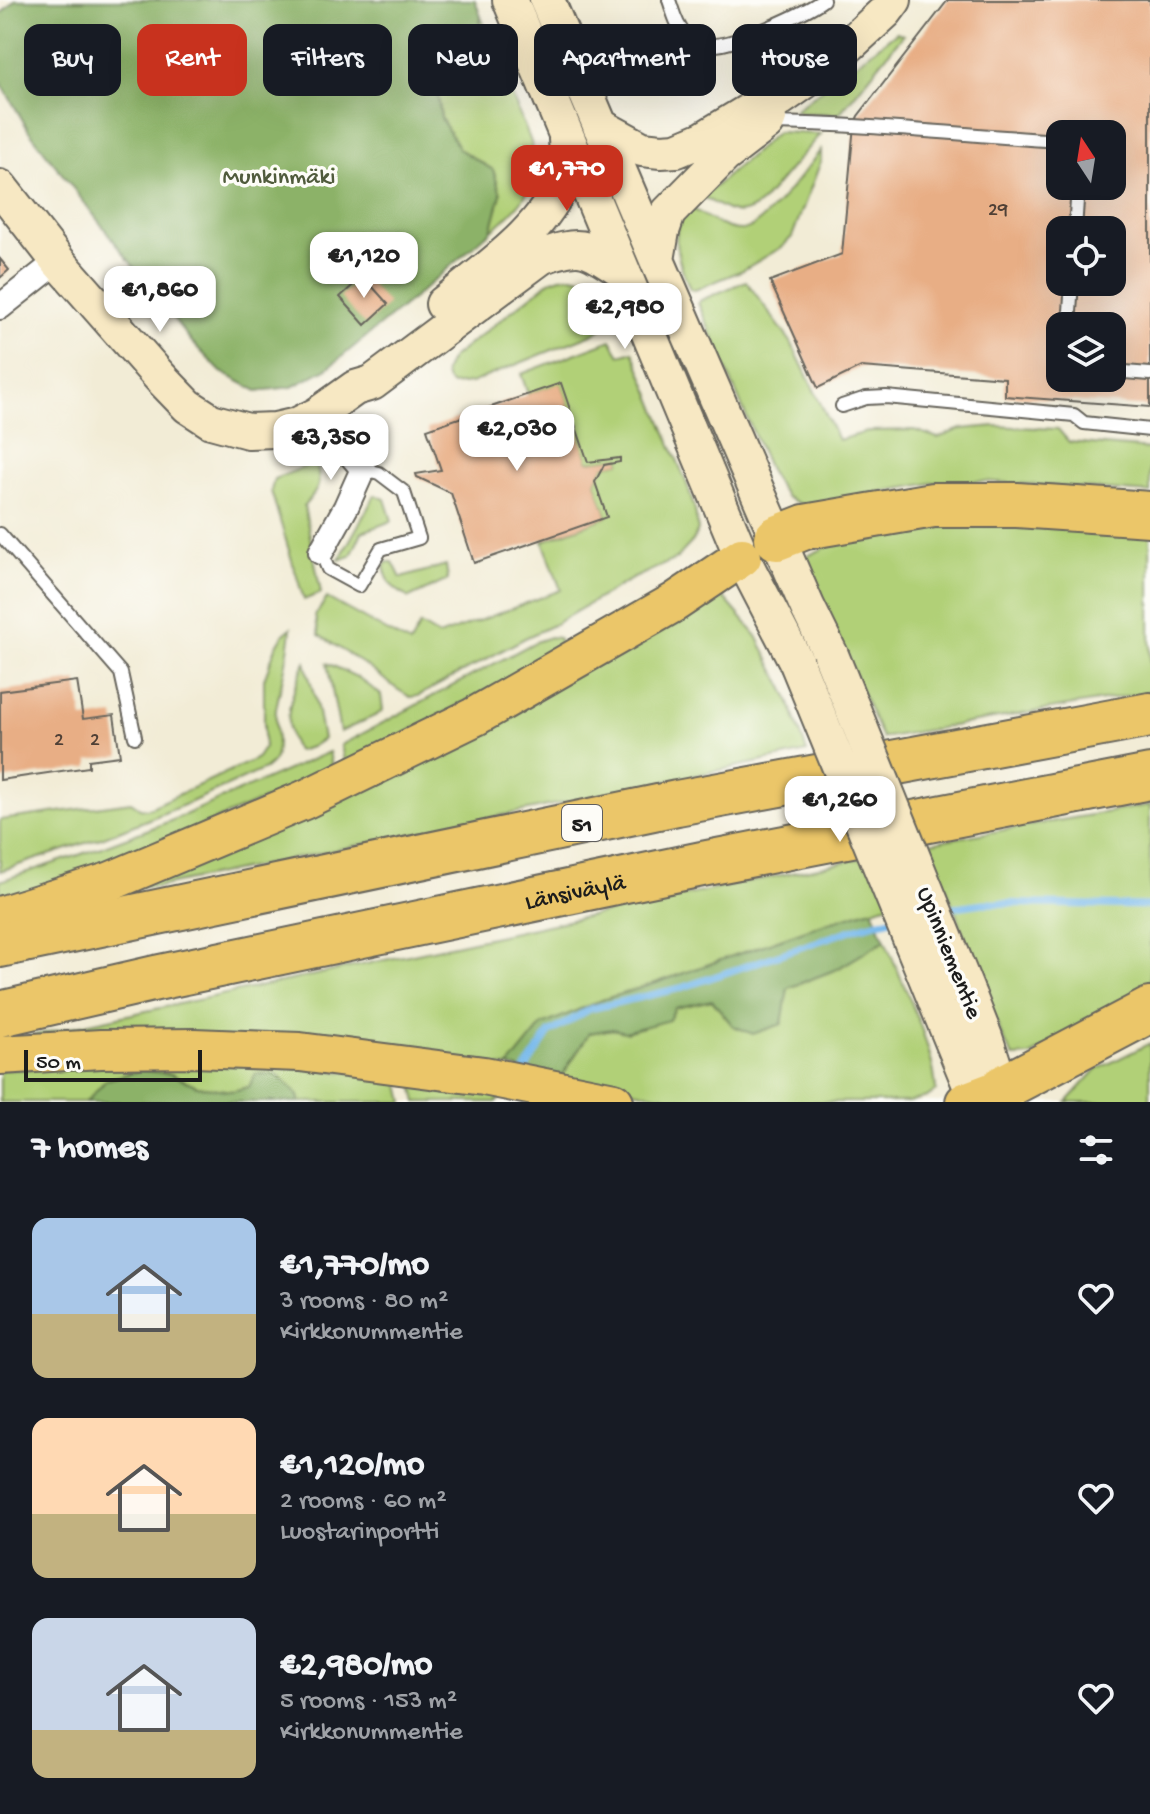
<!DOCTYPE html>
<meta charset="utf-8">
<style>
:root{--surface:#171b24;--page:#242831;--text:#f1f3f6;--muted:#9ea1a6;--accent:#c8321e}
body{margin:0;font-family:"Gochi Hand",sans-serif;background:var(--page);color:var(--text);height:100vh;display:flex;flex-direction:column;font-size:30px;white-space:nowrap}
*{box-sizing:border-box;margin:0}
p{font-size:26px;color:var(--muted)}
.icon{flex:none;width:44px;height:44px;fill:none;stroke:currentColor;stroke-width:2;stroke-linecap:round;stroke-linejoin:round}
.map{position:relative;height:1102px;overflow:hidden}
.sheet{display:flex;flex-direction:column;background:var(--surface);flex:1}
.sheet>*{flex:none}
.top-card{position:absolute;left:24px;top:24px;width:1102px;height:72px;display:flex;gap:16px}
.needle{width:52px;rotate:348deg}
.controls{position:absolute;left:1046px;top:120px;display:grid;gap:16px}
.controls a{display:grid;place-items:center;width:80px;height:80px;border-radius:16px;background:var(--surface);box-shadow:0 8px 32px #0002;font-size:40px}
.scale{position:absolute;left:24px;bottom:20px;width:178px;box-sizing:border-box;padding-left:8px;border:4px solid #1c1c1c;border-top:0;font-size:22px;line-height:28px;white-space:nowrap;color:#1c1c1c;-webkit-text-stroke:6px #fdfcf7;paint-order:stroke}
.price{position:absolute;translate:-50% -68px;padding:0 18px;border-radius:16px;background:#fff;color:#222;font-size:26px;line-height:52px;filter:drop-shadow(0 2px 4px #0008)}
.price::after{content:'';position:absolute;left:50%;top:48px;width:24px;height:18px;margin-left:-12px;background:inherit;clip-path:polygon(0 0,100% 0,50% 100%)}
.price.selected{background:var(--accent);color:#fff}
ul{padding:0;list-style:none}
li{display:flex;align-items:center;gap:24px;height:200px;padding:0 32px}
li span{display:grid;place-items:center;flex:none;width:224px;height:160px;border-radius:16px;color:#555}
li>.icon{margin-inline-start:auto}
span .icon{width:96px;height:96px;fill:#fffc;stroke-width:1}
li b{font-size:34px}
h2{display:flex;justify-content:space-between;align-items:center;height:96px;padding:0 32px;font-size:34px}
.chip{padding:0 28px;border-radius:16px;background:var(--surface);box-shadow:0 8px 32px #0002;font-size:28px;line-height:72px}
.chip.selected{background:var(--accent);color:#fff}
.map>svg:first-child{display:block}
.green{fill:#b1d077;stroke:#66764a;stroke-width:2}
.forest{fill:#8cb268;stroke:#546742;stroke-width:2}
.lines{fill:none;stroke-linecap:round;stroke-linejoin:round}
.stream{stroke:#75b8eb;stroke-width:7}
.building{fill:#e8ae85;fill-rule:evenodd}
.service-casing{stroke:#67655d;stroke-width:16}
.minor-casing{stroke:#67655d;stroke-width:28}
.secondary-casing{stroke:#67655d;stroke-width:38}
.primary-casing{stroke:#67655d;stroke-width:42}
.motorway-casing{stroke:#67655d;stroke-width:48}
.service{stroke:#fff;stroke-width:12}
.minor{stroke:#fff;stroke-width:24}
.secondary{stroke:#f7e8c3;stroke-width:34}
.primary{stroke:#ebc669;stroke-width:38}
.motorway{stroke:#ebc669;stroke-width:44}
.secondary-bridge-casing{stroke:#67655d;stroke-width:38;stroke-linecap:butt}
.secondary-bridge{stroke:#f7e8c3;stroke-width:34}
.labels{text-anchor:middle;stroke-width:7;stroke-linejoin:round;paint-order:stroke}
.number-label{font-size:20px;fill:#4f4036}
.shield{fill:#fdfcf7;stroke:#605f5e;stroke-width:2}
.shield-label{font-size:22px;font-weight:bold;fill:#1c1c1c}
.park-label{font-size:24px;fill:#505b3c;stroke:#fdfcf7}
.street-label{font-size:24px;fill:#1c1c1c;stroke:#fdfcf7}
</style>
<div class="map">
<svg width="1150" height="1102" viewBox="0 0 1150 1102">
<rect width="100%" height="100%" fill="#fdfcf7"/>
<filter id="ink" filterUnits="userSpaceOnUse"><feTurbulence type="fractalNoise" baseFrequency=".0125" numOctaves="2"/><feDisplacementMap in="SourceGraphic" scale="16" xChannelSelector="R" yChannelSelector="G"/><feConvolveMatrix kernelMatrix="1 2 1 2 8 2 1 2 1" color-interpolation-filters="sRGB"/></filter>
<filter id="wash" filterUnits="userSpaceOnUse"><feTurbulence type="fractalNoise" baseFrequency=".006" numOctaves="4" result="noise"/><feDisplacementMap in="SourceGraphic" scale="32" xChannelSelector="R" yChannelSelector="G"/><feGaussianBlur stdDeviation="1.8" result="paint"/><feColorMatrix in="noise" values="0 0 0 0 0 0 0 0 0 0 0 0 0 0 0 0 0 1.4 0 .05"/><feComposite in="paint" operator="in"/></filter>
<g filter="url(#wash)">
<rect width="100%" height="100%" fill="#f2ecd6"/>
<path class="green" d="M481 17C494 48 506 79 518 111 524 127 536 147 535 165 534 194 512 214 491 231L501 194 493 170 459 149 441 118 432 58 472 46Z
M897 32 903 35 839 114 800 113 795 110Z
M777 132 820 134 762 202C738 222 727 210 703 197Z
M821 150V161L792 237 782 247 743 270 695 290 690 289C679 264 665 228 691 208 706 216 724 231 742 230 764 228 806 168 821 150Z
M572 276C592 279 604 289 613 306L603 310 609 324 594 333 471 383 452 385C441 376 444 369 452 358L550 281 560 277Z
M746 281 791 342 838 440 871 431 914 430 938 438 961 429 995 426 1058 429 1069 442 1150 449V493L982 481 938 482 840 499 814 505 800 504 786 497 770 472 698 303 701 300Z
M611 340 620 355 633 351 687 484 695 510 698 530 693 541 676 559 632 579 551 626 525 638 418 696 410 697 397 689 368 667 319 635 315 616 327 598 410 644 420 625 439 636 561 590 543 541 607 517 595 482 604 465 620 462V458L588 462 561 384 528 394 521 374Z
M312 464 317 466C322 487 317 490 304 506L321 593 304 600 271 491 274 479Z
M375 495 385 499 392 521 362 532 351 556 339 560Z
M959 525 1150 527V692L882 738 803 558 837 542 882 534Z
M387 562H393L401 578 446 565 448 580 409 598C393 588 388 585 384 566Z
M720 593 757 636 787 695 807 752 157 887H133Z
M291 628C289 657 281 682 276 709 274 724 279 739 276 754 275 761 271 764 265 769L189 803 104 837 0 871V820L131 802 140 808 147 809 256 759 264 747V679L276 647 284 634Z
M550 637 558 638 560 642 505 681 345 765 341 745 535 642Z
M305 662 316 702 323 739 311 747 297 751C278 723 294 689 305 662Z
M327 663 359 678 381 695 383 710 377 715 340 732Z
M329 752 333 771 85 874 0 902V881L91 851 173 820Z
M1150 805V994L1030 1056 1013 1057 1001 1034 946 887 826 923 653 984 602 1000 508 1067 20 1038 945 840Z
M885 940C902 983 934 1046 936 1091L927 1097 909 1102H698L562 1077 589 1033 613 1029 625 1032 668 1020 675 1008 712 1000 733 1026 788 988 837 969Z
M1150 1043V1102H1067L1096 1070Z
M216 1062 398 1076 404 1102H300L297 1094 249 1087 232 1091 197 1086 170 1074 106 1080 86 1102H0V1070Z
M412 1081 504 1093 496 1102H417Z"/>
<path class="forest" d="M15 0H475L481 17 472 46 432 58 441 118 459 149 493 170 501 194 491 231 416 296 328 368 292 387 257 391 221 372 191 341 29 131 0 81V15Z
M872 909 885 940 837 969 788 988 782 1024 753 1034 733 1026 712 1000 675 1008 669 1020 625 1032 613 1029 589 1033 561 1077 508 1067 542 1025 602 1000 653 984 826 923Z
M141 1070 171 1074 197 1086 232 1091 249 1087 255 1074H277L297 1094 300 1102H86L106 1080Z"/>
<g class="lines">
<path class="stream" d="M942 909 984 903 1150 906
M524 1071 549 1033 590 1009 681 988 860 927 891 919"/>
</g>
<g id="blocks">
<path class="building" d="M948 0H1150V407L1005 396V378L861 367 818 388 770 281 842 254 854 125 858 116ZM1060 134H1112V186H1060ZM1060 230H1112V282H1060ZM1060 326H1112V378H1060Z
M0 259 9 270 0 278Z
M363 276 388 304 365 325 340 297Z
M561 383 588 462 620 458V462L604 465 595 482 607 517 474 563 451 493 417 477 416 474 441 470 427 429Z
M77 681 83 719 114 715 120 756 89 760V767L0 780V691Z"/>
</g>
</g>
<g filter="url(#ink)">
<use href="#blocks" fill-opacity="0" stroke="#67655d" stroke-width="2"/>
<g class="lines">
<defs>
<path id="service" d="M669 0C673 11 676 26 685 34 692 40 704 45 714 45 735 45 805 13 823 0
M770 123C867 124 963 135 1060 141
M1075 230 1078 186
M1069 326 1072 282
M1112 371 1150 374
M842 406 866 398 886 397 1074 415 1084 423 1150 430
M0 534 121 673 135 737
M321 552 328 569 359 586 381 549 419 538 404 492 379 473 363 469"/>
<path id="minor" d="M0 307 58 261
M317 415 363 469 346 507 321 552"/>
<path id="secondary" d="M510 0 742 557 797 663
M547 0 657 260 807 606 831 655
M600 126 642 149 661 151 677 150 703 139 749 111 774 103 824 68 885 12 894 0
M0 187 58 261 160 377 188 406 211 421 248 431 275 430 297 425 317 415 355 388 372 383 541 257C584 241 586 247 622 270
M657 260 662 231 668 213 724 156 767 123 769 118
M443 304C486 269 545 230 564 177 568 165 567 152 566 139
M969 996 985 1037 1006 1102
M936 1002 977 1102"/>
<path id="primary" d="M0 916 109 882 304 800 474 717 675 602 742 557
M0 1055 101 1049 194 1048 300 1052 484 1076 614 1102
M965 1102 1002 1088"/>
<g id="motorway">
<path d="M777 538 805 527 933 505H1017L1150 514"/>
<path d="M0 945 677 803 1150 715"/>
<path id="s1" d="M0 1014 156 978 702 864 1150 777"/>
<path d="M1002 1088 1150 1010"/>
</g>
</defs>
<use href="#service" class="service-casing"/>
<use href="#minor" class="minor-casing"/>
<use href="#secondary" class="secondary-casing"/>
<use href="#primary" class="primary-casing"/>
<use href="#motorway" class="motorway-casing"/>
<use href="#service" class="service"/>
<use href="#minor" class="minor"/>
<use href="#secondary" class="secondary"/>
<use href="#primary" class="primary"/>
<use href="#motorway" class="motorway"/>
<defs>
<path id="secondary-bridge" d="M831 655 969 996
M797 663 936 1002"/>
</defs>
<use href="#secondary-bridge" class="secondary-bridge-casing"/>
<use href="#secondary-bridge" class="secondary-bridge"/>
</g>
</g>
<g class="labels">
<g class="number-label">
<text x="998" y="215">29</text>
<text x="59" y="745">2</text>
<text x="95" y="745">2</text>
</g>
<rect class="shield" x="562" y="805" width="40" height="36" rx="6"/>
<g class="shield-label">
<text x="582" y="831">51</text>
</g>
<g class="park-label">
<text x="279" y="183">Munkinmäki</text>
</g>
<g class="street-label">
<text dy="8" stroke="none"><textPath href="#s1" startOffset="588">Länsiväylä</textPath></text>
<text transform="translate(951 952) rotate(68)" y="8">Upinniementie</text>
</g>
</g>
</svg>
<div class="controls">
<a><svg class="needle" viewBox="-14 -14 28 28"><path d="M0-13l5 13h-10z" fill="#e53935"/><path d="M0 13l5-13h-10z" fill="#9ea1a6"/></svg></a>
<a><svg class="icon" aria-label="locate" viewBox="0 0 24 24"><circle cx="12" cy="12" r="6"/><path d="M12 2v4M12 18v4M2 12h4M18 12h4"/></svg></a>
<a><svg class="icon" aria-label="layers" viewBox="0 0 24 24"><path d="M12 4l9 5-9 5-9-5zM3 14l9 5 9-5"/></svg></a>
</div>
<div class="scale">50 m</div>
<b class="price selected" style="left:567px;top:213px">€1,770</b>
<b class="price" style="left:364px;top:300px">€1,120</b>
<b class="price" style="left:160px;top:334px">€1,860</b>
<b class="price" style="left:625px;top:351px">€2,980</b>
<b class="price" style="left:517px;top:473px">€2,030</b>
<b class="price" style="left:331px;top:482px">€3,350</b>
<b class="price" style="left:840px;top:844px">€1,260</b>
<div class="top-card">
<a class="chip">Buy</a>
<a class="chip selected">Rent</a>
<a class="chip">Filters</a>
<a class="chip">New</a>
<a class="chip">Apartment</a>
<a class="chip">House</a>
</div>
</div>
<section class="sheet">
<h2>7 homes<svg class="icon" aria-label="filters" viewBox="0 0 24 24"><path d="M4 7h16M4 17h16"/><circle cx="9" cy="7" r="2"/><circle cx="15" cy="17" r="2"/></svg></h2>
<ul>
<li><span style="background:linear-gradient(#a9c7e8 60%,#c2b280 0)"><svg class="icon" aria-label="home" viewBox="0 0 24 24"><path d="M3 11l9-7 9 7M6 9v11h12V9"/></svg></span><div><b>€1,770/mo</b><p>3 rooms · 80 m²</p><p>Kirkkonummentie</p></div><svg class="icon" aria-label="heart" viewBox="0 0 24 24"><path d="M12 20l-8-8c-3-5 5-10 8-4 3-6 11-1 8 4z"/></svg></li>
<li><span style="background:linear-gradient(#ffd9b3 60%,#c2b280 0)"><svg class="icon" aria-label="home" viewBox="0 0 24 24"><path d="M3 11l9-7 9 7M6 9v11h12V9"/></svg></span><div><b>€1,120/mo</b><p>2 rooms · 60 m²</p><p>Luostarinportti</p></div><svg class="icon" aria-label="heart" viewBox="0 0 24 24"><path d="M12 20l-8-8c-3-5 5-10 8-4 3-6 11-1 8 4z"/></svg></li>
<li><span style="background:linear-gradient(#c9d6e8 70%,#c2b280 0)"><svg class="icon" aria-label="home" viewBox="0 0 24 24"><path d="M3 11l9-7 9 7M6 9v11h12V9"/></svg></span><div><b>€2,980/mo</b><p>5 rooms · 153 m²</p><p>Kirkkonummentie</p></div><svg class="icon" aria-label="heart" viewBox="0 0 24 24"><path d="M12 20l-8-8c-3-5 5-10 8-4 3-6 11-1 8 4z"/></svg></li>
</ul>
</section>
